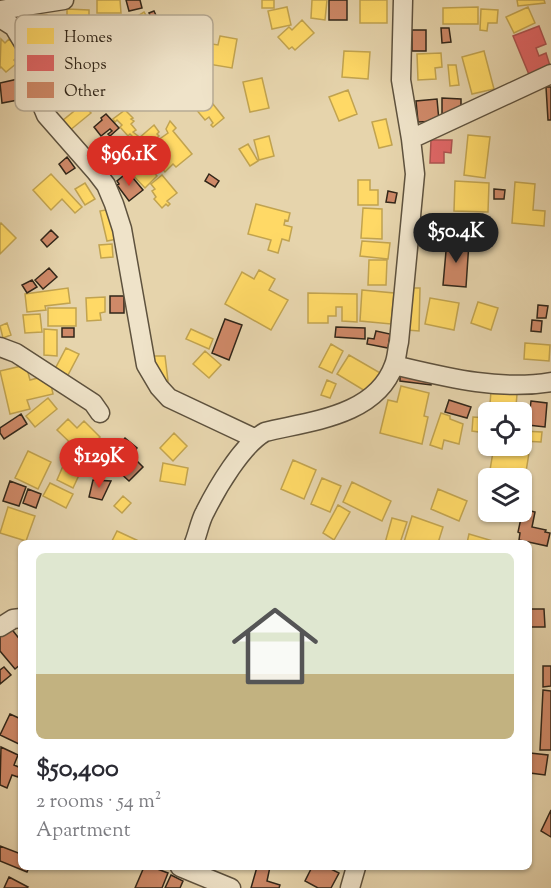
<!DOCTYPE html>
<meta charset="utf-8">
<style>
:root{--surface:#fff;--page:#f7f7f7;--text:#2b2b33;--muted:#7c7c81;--line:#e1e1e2;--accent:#d93025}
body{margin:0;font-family:"Sorts Mill Goudy",serif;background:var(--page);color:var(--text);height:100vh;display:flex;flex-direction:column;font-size:22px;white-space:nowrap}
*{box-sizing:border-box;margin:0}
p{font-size:20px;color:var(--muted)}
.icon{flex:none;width:33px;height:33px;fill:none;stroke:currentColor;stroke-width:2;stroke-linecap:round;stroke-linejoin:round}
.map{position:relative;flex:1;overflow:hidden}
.details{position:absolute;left:18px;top:540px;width:514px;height:330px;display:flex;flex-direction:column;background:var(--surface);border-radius:9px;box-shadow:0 2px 4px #0004}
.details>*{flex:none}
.controls{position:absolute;left:478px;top:402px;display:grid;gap:12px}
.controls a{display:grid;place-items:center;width:54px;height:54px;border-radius:9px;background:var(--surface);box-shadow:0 2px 4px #0004;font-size:30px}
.price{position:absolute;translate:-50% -51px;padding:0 14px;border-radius:21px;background:var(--accent);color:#fff;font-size:20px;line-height:39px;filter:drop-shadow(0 2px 3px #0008)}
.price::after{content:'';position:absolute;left:50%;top:36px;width:18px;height:14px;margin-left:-9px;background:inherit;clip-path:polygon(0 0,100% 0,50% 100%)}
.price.on{background:#222;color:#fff}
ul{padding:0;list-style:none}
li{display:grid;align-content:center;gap:12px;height:318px;padding:0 18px}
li+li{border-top:2px solid var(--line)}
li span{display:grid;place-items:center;height:186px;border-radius:9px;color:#555}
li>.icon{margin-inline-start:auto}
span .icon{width:108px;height:108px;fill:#fffc;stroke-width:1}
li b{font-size:26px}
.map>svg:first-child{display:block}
.homes{fill:#ffd966;stroke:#c1a34f;stroke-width:1.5}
.shops{fill:#e06666;stroke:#ac534f;stroke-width:1.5}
.building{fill:#cf8968;stroke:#312619;stroke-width:1.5}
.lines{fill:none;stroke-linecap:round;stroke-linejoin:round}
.street-casing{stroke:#5e523e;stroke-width:21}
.street{stroke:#efe3c9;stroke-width:18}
.key{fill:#efe3c9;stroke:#b6aa94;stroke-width:1.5}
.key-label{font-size:16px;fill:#312619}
</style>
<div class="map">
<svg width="551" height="888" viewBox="0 0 551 888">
<rect width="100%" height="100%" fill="#e6d4ac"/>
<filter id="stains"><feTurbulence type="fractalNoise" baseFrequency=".00333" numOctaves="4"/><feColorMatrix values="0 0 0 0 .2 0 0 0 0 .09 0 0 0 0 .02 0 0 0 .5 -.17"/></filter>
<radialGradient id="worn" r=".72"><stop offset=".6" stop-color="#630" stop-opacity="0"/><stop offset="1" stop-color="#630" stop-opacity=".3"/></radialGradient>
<path class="homes" d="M97 0H120L121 13H97Z
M262 0H274V8H262Z
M312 0H327L325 20 311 18Z
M360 0H387V23H360Z
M517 0H544L545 3 518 6Z
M287 7 291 25 272 29 268 11Z
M478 7V24H443V8Z
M528 7 535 23 514 33 506 17Z
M67 9 89 10V21L67 20Z
M481 9 498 10 497 23H488L487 31 480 30Z
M144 12 155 31 131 45 120 27Z
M33 14 47 15 46 39H32Z
M302 20 314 33 295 50 292 47 289 49 278 37 289 27 292 30Z
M220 36 237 39 232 68 202 63 206 43 218 45Z
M1 39 5 43 9 39 22 53 14 60 17 63 6 72 1 67 0 68Z
M344 51 370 52 368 79 342 77Z
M484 51 494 89 472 94 462 57Z
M441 53 442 67 435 68 436 79 418 80 417 54Z
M448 65H456L459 85 450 86Z
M262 78 269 108 250 112 243 82Z
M348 90 357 114 339 121 329 97Z
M205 94 224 118 213 127 211 125 213 123 209 117 205 120 194 107 204 100 201 97Z
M83 104 91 113 69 131 62 121Z
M125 110 133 118 131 119 134 121 131 124 136 130 133 132 138 136 134 139 136 141 132 145 126 139 132 136 130 134 128 136 120 127 122 125 117 120 115 122 113 119Z
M386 119 392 145 379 148 372 122Z
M170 121 176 128 173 131 192 154 176 167 173 164 165 172 155 160 157 158 152 152 156 146 154 143 168 133 166 129Z
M154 125 159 132 157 134 159 136 137 152 133 147 139 141 138 139Z
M468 135 490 137 485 178 464 175Z
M269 136 274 156 259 160 254 140Z
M123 143 132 154 119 165 121 167 116 171 111 165 107 169 101 162 113 152 115 153 117 151 115 149Z
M248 144 258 161 250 166 239 149Z
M147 152 152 156 147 160 154 168 152 170 157 176 145 188 129 171 134 167 131 164 143 154 144 155Z
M51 174 82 207 75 213 62 199 51 210 33 190Z
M162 175 177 193 167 201 170 204 168 206 166 204 162 208 154 199 156 197 152 191 155 189 151 184Z
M358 180H370V190H378V205H358Z
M455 181 489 183 488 212 454 211Z
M515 182 535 184 533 210 545 211 544 226 512 223Z
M85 183 95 199 85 205 75 189Z
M256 204 290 213 288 221 285 220 284 225 292 227 289 241 282 239 278 253 268 250 271 240 248 234Z
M363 208 382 209V239L361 238Z
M111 209 117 239 107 241 100 211Z
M1 223 16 238 0 254V225Z
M362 241 390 243 388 259 360 256Z
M112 244 113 257 101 258 99 245Z
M369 260H387L386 285H368Z
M259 270 275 279 269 290 288 300 271 330 225 304 242 272 254 279Z
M68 288 70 303 45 306 46 310 27 312 25 294Z
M408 288H420L419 331 407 330Z
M362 290 394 293 391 324 360 321Z
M308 293 357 294V322L342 321V307H336V316H328V323H308Z
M105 297V312L100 313 101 320 87 321 86 298Z
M430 298 459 303 454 330 425 324Z
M478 302 498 308 491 330 471 323Z
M48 308H76V326H48Z
M40 314 42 332 25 333 23 315Z
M7 323 11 335 3 338 0 326Z
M44 329 57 330V356L44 355Z
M191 329 213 339 209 349 186 339Z
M525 343 550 345 549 361 524 359Z
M331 344 343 351 332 373 319 367Z
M66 348 79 354 68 375 55 369Z
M205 351 221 365 209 378 193 364Z
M349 355 382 374 370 394 337 374Z
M154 356H165L168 381H156Z
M26 365 30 380 49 375 53 394 27 400 30 409 10 414 0 371Z
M327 380 336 384 330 398 321 395Z
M401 386 429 393 424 416 428 417 422 444 380 433 388 400 397 402Z
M491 391 517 394 516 407 490 404Z
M48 398 57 409 35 427 26 416Z
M441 413 450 416V419L463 424 459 444 444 440 442 449 430 445Z
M473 417 486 418 485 433 472 431Z
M68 419 77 428 84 421 100 437 83 455 57 430Z
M522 431 542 432 541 442 522 441Z
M174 433 187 446 173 461 160 448Z
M494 446H521L520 452 529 453 524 484H522V478H505L506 473 490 470Z
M28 451 51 462 38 489 15 478Z
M69 452 86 460 73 488 57 480Z
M293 460 316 470 304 499 281 489Z
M163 463 188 468 185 485 160 481Z
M322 478 341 486 330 512 311 504Z
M352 482 391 501 382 521 343 502Z
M50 483 73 494 66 508 43 496Z
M438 489 467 501 459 521 431 509Z
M123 496 131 503 122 513 114 506Z
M338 505 350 512 334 540 323 533Z
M8 507 35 516 26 541 0 533Z
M412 516 443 527 438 543 404 542Z
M392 518 407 522 400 543H385Z
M117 531 143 543H111Z
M469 534 493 541V543H467Z"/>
<path class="shops" d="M539 26 546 44 536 48 539 56 546 53 551 69 530 77 513 36Z
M431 140H452L451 153 444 152V163H430Z"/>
<path class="building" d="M126 0H140L142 8 129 11Z
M329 0H347V20H329Z
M154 11 162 28 157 30 149 13Z
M441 28H449L451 42 442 43Z
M412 30H426V51H412Z
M27 77 34 97 2 103 0 83Z
M546 87H551V120H548Z
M442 98 461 99V118H442Z
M437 99 439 121 418 122 416 101Z
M106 114 119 128 110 136 108 134 112 131 110 129 101 136 94 127 102 120 101 118Z
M67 157 75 168 66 174 59 164Z
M128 172 143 190 129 201 117 185 119 184 117 181Z
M209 174 219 181 215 187 205 181Z
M494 189 505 190 504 199H494Z
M388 191 397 193 395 203 386 202Z
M51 230 58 237 47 247 41 240Z
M447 240 469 242 466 287 443 285Z
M49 268 57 277 43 289 35 280Z
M32 280 37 287 27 293 22 285Z
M110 296H124V313H110Z
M538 305 548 306 546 318H537Z
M225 319 242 325 229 360 212 353Z
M532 320 542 321 541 332 531 331Z
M336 327 365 328V339L335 337Z
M62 328H74V337H62Z
M376 331 390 334 388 348 367 344 368 338 374 339Z
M400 375 431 378V385L400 381Z
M449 400 471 407 467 418 445 412Z
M531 401 547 403 545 427 528 425Z
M21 414 27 424 4 439 0 433V428Z
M125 438 137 448 132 456 143 467 129 481 106 460Z
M93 480 111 481 102 500 89 497Z
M10 481 26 487 19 506 3 501Z
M28 489 41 494 36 508 23 503Z
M523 509 535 512 532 527 546 530 545 532 550 533 547 546 519 540 520 533 518 532Z
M530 609H544L545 627H530Z
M10 627 21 641V664L15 669 0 651V635Z
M543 666H551V686L543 687Z
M4 667 11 675 0 684V670Z
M543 690 551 691V750H540Z
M10 714 21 719V745L0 735Z
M1 747 18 755 14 765 21 768 18 777 12 775 7 788 0 785Z
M530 753 548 755 545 775 530 773Z
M551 810V837L541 831Z
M0 846 21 854V867H29L27 872 0 861Z
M144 867H152L168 873 162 888H135Z
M257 867H270L267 881 280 885 279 888H251Z
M312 867H327L339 873 331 888H318L305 881Z
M171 875 183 881 180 888H165Z
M9 877 28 887 27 888H4Z"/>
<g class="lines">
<defs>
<path id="street" d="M0 10 64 0
M0 18 14 27 35 62 41 103 46 115 96 172 106 185 114 204 122 229 146 365 159 387 169 398 254 438
M411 139 551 74
M0 347 16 353 93 403 100 413
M394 365C445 377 499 391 551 382
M194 543C198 533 200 521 205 512 217 488 242 445 265 432 310 421 376 416 394 365 397 358 397 349 399 342L415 174 411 139 401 80 403 0
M0 627 13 619 21 618
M180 867 231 888
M350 888 356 867"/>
</defs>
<use href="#street" class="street-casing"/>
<use href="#street" class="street"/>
</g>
<rect x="15" y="15" width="198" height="96" rx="9" class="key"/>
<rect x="27" y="28" width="27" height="16" fill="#ffd966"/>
<rect x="27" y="55" width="27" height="16" fill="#e06666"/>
<rect x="27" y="82" width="27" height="16" fill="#cf8968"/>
<g class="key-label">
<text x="64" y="42">Homes</text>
<text x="64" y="69">Shops</text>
<text x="64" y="96">Other</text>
</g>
<rect width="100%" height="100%" filter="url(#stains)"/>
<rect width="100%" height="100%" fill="url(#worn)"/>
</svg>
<div class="controls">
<a><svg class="icon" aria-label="locate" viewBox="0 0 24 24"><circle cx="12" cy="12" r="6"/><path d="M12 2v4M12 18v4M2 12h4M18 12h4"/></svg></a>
<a><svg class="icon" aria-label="layers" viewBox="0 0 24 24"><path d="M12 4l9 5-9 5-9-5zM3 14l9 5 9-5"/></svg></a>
</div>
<b class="price" style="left:129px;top:187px">$96.1K</b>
<b class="price on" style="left:456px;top:264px">$50.4K</b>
<b class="price" style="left:99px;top:489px">$129K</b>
<section class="details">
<ul>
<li><span style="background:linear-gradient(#dfe7d0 65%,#c2b280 0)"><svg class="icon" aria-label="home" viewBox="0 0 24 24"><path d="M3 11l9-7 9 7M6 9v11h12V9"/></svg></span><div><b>$50,400</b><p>2 rooms · 54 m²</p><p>Apartment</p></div></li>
</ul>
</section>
</div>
